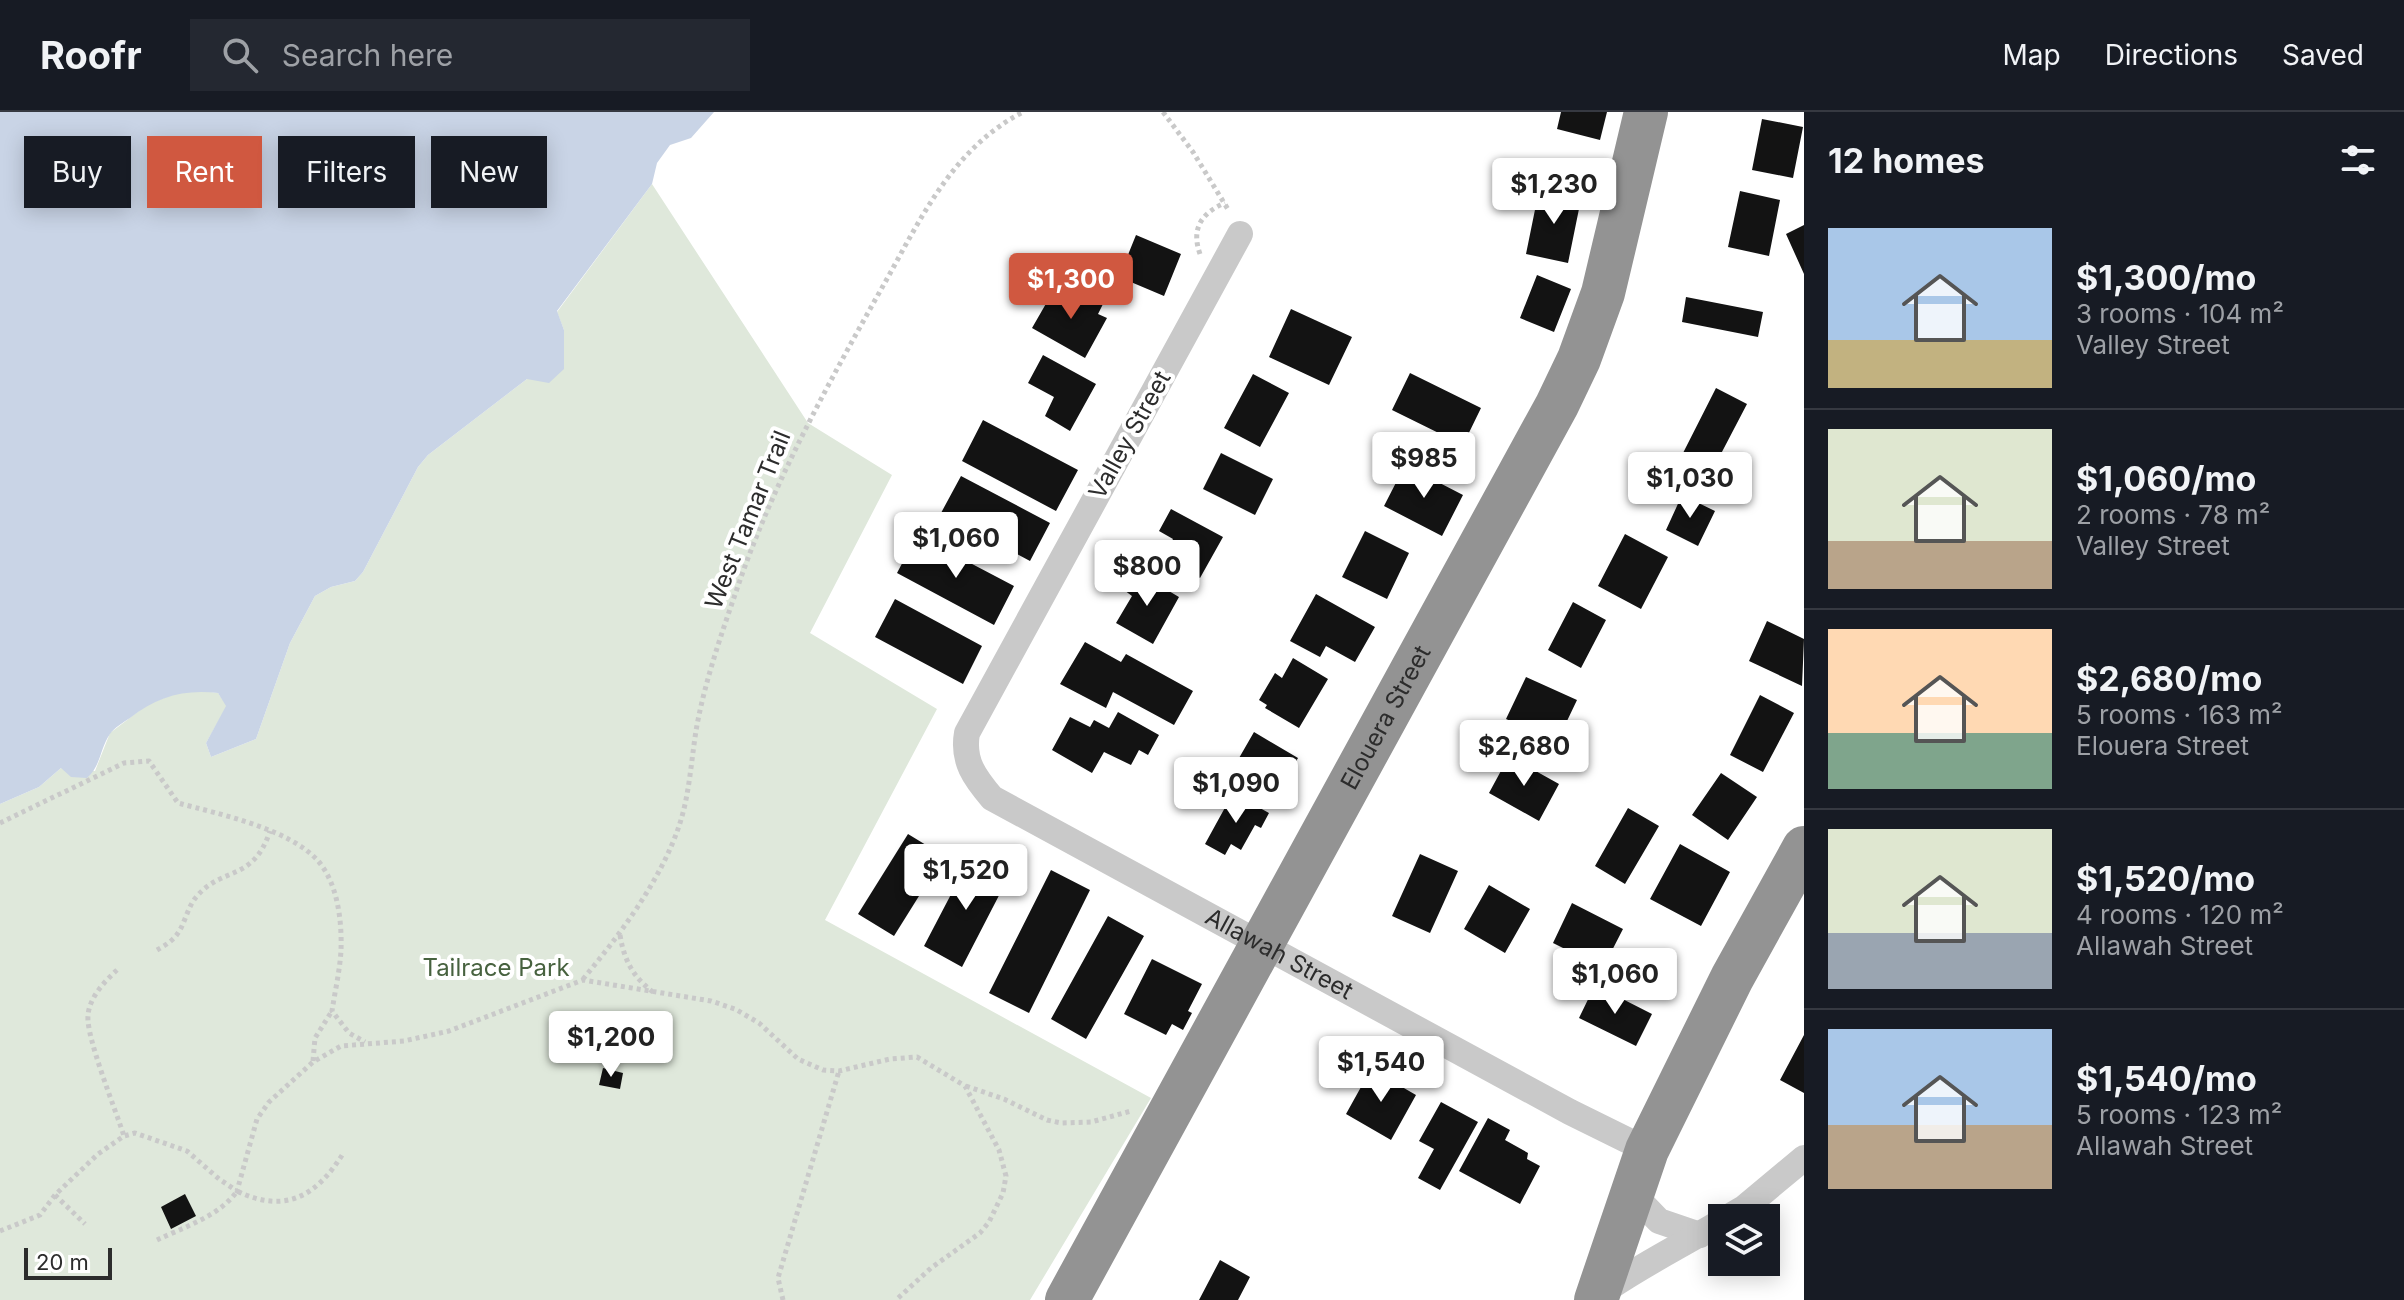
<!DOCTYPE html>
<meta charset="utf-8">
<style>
:root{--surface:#171b24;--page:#242831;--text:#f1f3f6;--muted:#9ea1a6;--line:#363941;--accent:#d05840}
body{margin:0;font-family:Inter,sans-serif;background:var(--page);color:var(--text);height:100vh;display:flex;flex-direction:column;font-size:30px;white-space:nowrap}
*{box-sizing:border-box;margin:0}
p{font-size:26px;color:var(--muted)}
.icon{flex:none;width:44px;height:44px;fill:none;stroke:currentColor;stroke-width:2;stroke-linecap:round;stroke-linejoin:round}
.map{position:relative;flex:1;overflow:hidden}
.drawer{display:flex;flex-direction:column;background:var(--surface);width:600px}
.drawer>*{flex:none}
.banner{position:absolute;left:24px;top:24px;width:760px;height:72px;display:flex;gap:16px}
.controls{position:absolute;left:1708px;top:1092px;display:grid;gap:16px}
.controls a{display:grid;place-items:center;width:72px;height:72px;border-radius:0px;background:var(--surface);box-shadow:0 4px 20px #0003;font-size:40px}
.scale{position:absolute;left:24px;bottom:20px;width:88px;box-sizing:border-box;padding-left:8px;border:4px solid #2c2c2c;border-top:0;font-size:22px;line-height:28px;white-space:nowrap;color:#2c2c2c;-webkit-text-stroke:6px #fff;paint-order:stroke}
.price{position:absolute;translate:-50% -68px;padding:0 18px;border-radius:8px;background:#fff;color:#222;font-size:26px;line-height:52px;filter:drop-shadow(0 2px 4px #0008)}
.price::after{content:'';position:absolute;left:50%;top:48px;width:24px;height:18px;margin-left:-12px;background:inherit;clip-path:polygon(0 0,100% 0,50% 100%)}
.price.selected{background:var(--accent);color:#fff}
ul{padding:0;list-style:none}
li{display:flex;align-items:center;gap:24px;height:200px;padding:0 24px}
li+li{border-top:2px solid var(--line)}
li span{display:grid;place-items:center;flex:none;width:224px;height:160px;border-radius:0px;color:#555}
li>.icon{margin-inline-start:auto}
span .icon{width:96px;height:96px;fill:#fffc;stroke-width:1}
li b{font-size:34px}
h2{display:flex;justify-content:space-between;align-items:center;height:96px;padding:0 24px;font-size:34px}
.tag{padding:0 28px;border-radius:0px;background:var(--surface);box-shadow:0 4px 20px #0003;font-size:28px;line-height:72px}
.tag.selected{background:var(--accent);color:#fff}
header{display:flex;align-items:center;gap:48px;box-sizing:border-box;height:112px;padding:0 40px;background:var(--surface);border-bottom:2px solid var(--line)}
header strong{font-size:38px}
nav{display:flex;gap:44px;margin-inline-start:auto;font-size:28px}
.search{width:560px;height:72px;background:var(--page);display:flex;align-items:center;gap:20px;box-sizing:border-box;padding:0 28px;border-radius:0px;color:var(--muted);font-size:30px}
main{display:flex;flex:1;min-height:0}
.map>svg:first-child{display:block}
.green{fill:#dfe8db}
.water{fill:#c9d4e6}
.building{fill:#131313}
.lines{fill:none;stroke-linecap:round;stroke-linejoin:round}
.path{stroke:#c9c9c9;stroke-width:5;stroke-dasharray:4 4;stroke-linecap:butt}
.street{stroke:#c9c9c9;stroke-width:26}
.highway{stroke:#939393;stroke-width:44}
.labels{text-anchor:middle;stroke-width:8;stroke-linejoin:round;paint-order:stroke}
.street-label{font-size:24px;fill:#2c2c2c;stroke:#fff}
.park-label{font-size:24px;fill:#47623f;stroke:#fff}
</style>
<header>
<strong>Roofr</strong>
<div class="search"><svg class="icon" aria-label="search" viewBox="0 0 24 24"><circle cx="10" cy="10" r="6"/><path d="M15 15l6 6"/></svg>Search here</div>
<nav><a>Map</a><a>Directions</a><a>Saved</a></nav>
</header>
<main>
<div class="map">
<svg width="1804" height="1188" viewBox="0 0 1804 1188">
<rect width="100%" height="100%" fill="#fff"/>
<path class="green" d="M652 72 808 311 892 363 810 521 937 597 825 808 1151 986 1030 1188H0V692L39 675 61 656 95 659 110 621 148 592 180 580 195 578 218 581 227 594 206 631 211 645 256 627 290 531 315 484 331 475 355 469 363 460 418 355 428 343 527 267 564 218 557 200Z"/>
<path class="water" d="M0 0H714L691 26 670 33 657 51 652 72 557 199 564 218V257L549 271 527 267 428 343 418 355 363 460 355 469 331 475 315 484 290 531 256 627 211 645 206 631 226 594 218 581C183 577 157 585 130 606 124 610 114 616 110 622 100 636 101 654 87 666L71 665 61 656 39 675 0 692Z"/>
<path class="building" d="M1561 0H1607L1600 28 1557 17Z
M1762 7 1803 15 1793 66 1752 58Z
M1539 78 1581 87 1568 151 1526 142Z
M1740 79 1780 88 1769 144 1728 135Z
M1804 113V162L1786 122Z
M1136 123 1181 142 1164 184 1119 165Z
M1537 163 1571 177 1554 220 1520 206Z
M1055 176 1074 186 1079 177 1103 192 1098 202 1107 206 1085 246 1032 216Z
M1686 185 1763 200 1758 225 1682 210Z
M1291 197 1352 225 1329 273 1269 245Z
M1043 243 1096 272 1070 319 1045 304 1054 285 1028 271Z
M1410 261 1481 296 1463 333 1392 298Z
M1253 262 1289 281 1260 335 1224 316Z
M1716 276 1747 292 1712 359 1682 343Z
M983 308 1078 358 1056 399 962 349Z
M1221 341 1273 367 1255 403 1203 377Z
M1405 353 1463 383 1442 424 1384 394Z
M961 364 1050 411 1030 449 941 401Z
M1682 383 1715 399 1698 434 1666 418Z
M1171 397 1223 425 1200 466 1163 445 1173 427 1159 419Z
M1365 419 1409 441 1387 487 1342 465Z
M1625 422 1668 445 1641 497 1598 474Z
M917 423 1014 474 994 513 897 461Z
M1135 459 1179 485 1153 532 1116 511 1132 484 1124 478Z
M1316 482 1375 515 1355 550 1326 534 1320 545 1290 529Z
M895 487 982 534 963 572 875 525Z
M1573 490 1606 508 1581 556 1548 538Z
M1767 509 1804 527 1802 574 1749 549Z
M1085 530 1121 550 1126 542 1193 579 1174 613 1113 580 1106 596 1060 572Z
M1293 546 1328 567 1299 616 1265 596 1267 593 1259 588 1275 561 1282 566Z
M1526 565 1577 588 1557 630 1506 607Z
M1760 583 1794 601 1763 660 1730 643Z
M1118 600 1159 623 1148 643 1139 638 1131 653 1104 640 1092 661 1052 638 1070 605 1090 615 1094 608 1109 616Z
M1254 620 1298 646 1275 686 1231 660Z
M1509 644 1559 672 1539 709 1489 681Z
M1721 661 1757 685 1728 728 1692 703Z
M1233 681 1269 701 1261 716 1255 713 1241 738 1231 732 1225 743 1205 732Z
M1628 696 1659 714 1625 772 1595 754Z
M908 722 944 744 894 824 858 802Z
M1680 732 1730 760 1701 814 1650 787Z
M1420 742 1458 759 1430 821 1392 804Z
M970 746 1008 766 962 855 924 834Z
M1051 758 1090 778 1029 901 989 881Z
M1489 773 1530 797 1505 841 1464 817Z
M1572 791 1623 817 1603 856 1553 831Z
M1108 804 1144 824 1086 927 1051 907Z
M1152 847 1202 872 1188 899 1192 901 1183 918 1172 912 1166 923 1124 902Z
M1595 873 1652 902 1636 934 1579 906Z
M1804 923V981L1780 968Z
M603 956 623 961 620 977 599 973Z
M1371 957 1416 983 1391 1028 1346 1002Z
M1441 990 1478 1010 1440 1078 1418 1066 1434 1037 1419 1029Z
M1488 1006 1510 1018 1505 1028 1528 1041 1527 1047 1540 1054 1520 1092 1459 1059Z
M185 1082 196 1104 171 1117 161 1095Z
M1220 1148 1250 1165 1238 1188H1199Z"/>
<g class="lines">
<path class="path" d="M1163 0 1193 40 1229 99
M1200 142C1191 117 1201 101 1225 91
M0 711 124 651 149 649 178 691C219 702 291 717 319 750 338 773 342 810 341 838 340 858 335 879 332 899L349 921 365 930
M620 823C624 848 633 865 653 880
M157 838C162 835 168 832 173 827 185 816 186 796 197 784 223 754 253 770 270 719
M117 858C104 870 89 886 88 904 86 925 116 999 124 1024
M583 867C619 824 661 768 679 714 690 682 691 647 697 613 706 566 722 520 738 474 775 366 832 265 888 165 923 102 955 35 1023 0
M313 949 315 926 332 899
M966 974 1004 987 1047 1008 1061 1011 1091 1010 1131 999
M55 1083 85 1112
M0 1119 40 1103 55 1083 98 1042 124 1024 135 1021 187 1039 219 1067 237 1079 257 1007 269 990 313 950 341 934 404 929 449 919 583 868 711 889 735 897 759 911 798 947 823 958 839 959 890 947 917 945 965 974 999 1038 1006 1064 1003 1081 989 1110 980 1121 931 1156 896 1188
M157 1128C184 1115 220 1104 237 1079 286 1103 318 1083 344 1040
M783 1188 778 1166 839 959"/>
<g class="street">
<path id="s1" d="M1240 122 967 621C962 649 975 666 992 686L1570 1000 1647 1038"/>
<path d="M1633 1082 1659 1109 1700 1123"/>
<path d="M1727 1106 1744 1096 1804 1046"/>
<path d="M1600 1182C1639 1154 1681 1134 1722 1109"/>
</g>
<g class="highway">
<path id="s2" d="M1067 1188 1557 293 1579 247 1603 181 1646 0"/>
<path d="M1596 1188 1647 1038 1732 866 1804 736"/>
</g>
</g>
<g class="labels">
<g class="street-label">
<text transform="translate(1130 323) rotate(-61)" y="8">Valley Street</text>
<text transform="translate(748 408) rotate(-68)" y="8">West Tamar Trail</text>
<text dy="8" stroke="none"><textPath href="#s2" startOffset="664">Elouera Street</textPath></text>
<text dy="8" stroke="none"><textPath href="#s1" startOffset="968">Allawah Street</textPath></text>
</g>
<g class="park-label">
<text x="496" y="864">Tailrace Park</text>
</g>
</g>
</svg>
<div class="controls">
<a><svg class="icon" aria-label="layers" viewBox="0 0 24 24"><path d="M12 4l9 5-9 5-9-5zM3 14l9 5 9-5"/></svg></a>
</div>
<div class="scale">20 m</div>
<b class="price" style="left:1554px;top:114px">$1,230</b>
<b class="price selected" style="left:1071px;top:209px">$1,300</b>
<b class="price" style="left:1424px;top:388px">$985</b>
<b class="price" style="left:1690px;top:408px">$1,030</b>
<b class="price" style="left:956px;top:468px">$1,060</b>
<b class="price" style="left:1147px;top:496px">$800</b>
<b class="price" style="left:1524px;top:676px">$2,680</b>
<b class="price" style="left:1236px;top:713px">$1,090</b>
<b class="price" style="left:966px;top:800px">$1,520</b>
<b class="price" style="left:1615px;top:904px">$1,060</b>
<b class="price" style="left:611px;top:967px">$1,200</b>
<b class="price" style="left:1381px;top:992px">$1,540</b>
<div class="banner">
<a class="tag">Buy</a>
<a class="tag selected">Rent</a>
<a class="tag">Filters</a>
<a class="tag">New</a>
</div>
</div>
<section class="drawer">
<h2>12 homes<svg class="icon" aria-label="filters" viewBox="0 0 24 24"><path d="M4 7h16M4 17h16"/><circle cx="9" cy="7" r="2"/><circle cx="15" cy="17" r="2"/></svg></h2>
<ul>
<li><span style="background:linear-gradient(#a9c7e8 70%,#c2b280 0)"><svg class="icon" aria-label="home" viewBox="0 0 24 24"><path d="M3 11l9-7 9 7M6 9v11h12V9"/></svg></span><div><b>$1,300/mo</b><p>3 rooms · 104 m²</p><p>Valley Street</p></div></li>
<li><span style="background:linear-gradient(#dfe7d0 70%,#b9a48a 0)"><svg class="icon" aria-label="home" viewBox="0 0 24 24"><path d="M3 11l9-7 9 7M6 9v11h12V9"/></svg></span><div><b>$1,060/mo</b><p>2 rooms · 78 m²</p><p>Valley Street</p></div></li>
<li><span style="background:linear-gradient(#ffd9b3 65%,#7fa58c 0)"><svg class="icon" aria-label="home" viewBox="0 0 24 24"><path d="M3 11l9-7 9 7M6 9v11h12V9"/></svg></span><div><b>$2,680/mo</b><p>5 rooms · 163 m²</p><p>Elouera Street</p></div></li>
<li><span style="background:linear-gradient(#dfe7d0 65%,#9aa5b1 0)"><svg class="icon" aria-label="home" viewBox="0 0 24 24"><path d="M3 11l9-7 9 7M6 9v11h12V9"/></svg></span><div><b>$1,520/mo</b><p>4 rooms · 120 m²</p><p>Allawah Street</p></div></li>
<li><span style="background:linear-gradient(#a9c7e8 60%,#b9a48a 0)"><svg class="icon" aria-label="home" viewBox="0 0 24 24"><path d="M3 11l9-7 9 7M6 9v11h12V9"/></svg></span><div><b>$1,540/mo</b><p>5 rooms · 123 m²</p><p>Allawah Street</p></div></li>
</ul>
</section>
</main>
